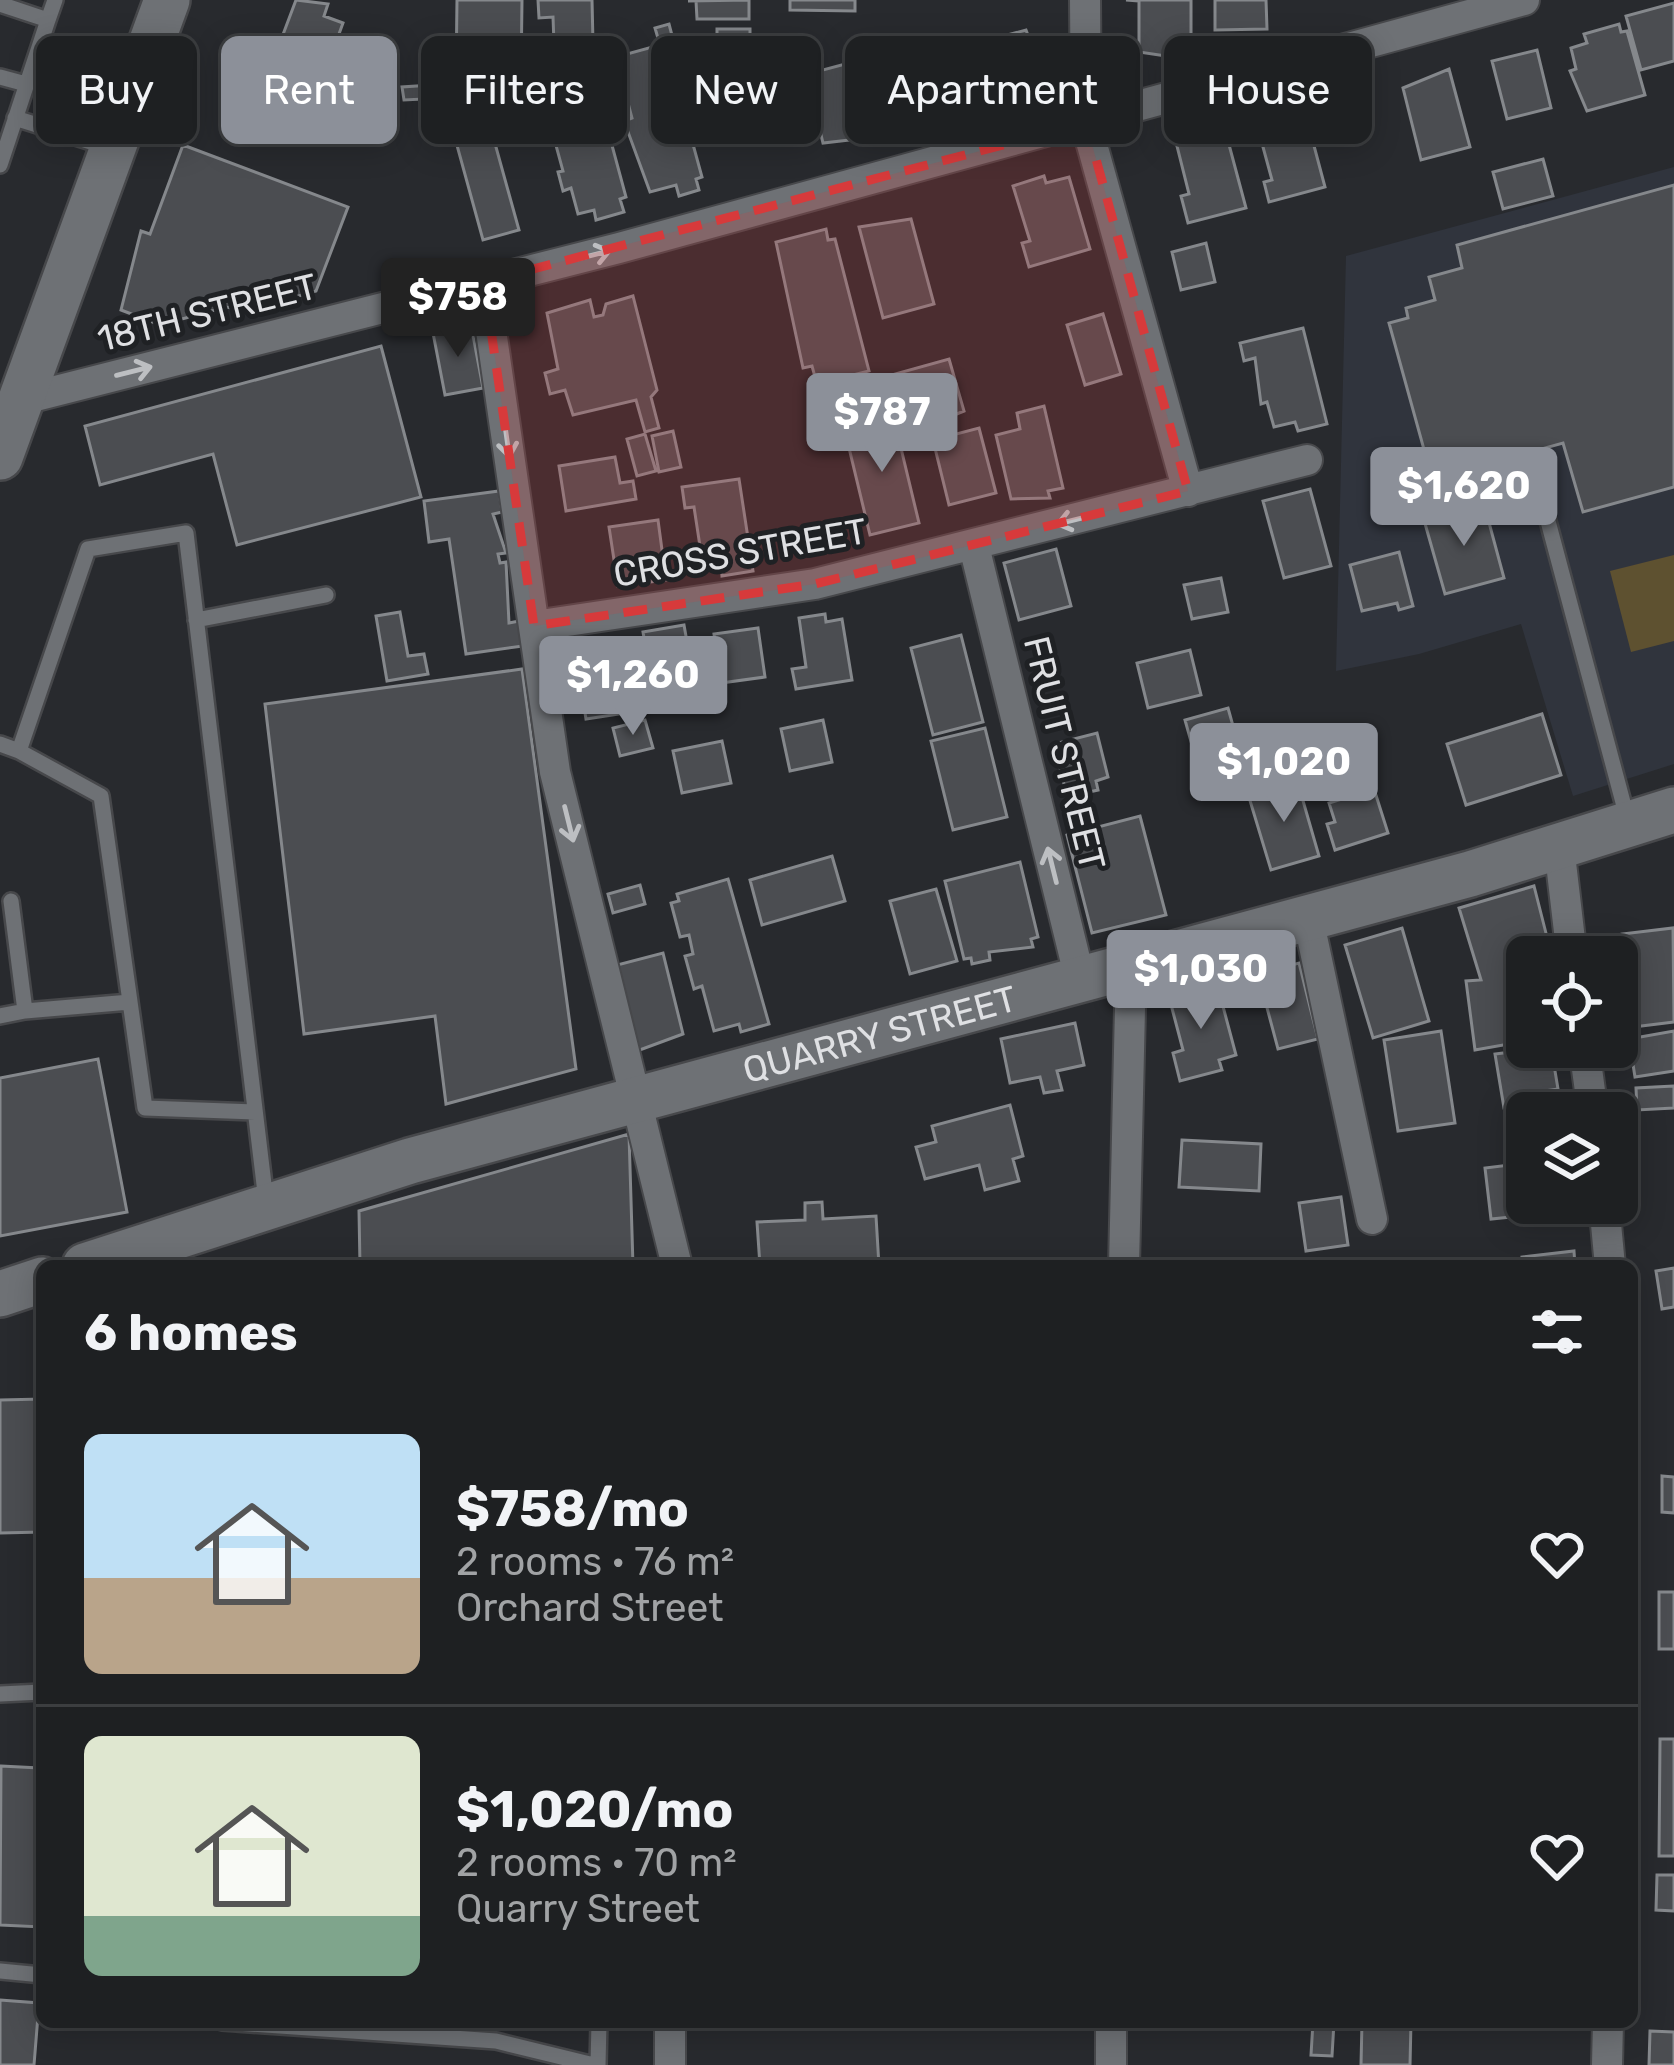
<!DOCTYPE html>
<meta charset="utf-8">
<style>
:root{--surface:#1e2022;--page:#26282a;--text:#f1f3f6;--muted:#a1a3a5;--line:#3c3e40;--accent:#8c9099}
body{margin:0;font-family:Rubik,sans-serif;background:var(--page);color:var(--text);height:100vh;display:flex;flex-direction:column;font-size:45px;white-space:nowrap}
*{box-sizing:border-box;margin:0}
p{font-size:39px;color:var(--muted)}
.icon{flex:none;width:66px;height:66px;fill:none;stroke:currentColor;stroke-width:2;stroke-linecap:round;stroke-linejoin:round}
.map{position:relative;flex:1;overflow:hidden}
.side{position:absolute;left:36px;top:1260px;width:1602px;height:768px;display:flex;flex-direction:column;background:var(--surface);border-radius:18px;box-shadow:0 6px 30px #0003,0 0 0 3px var(--line)}
.side>*{flex:none}
.guide{position:absolute;left:36px;top:36px;width:1602px;height:108px;display:flex;gap:24px}
.fabs{position:absolute;left:1506px;top:936px;display:grid;gap:24px}
.fabs a{display:grid;place-items:center;width:132px;height:132px;border-radius:18px;background:var(--surface);box-shadow:0 6px 30px #0003,0 0 0 3px var(--line);font-size:60px}
.price{position:absolute;translate:-50% -102px;padding:0 27px;border-radius:12px;background:var(--accent);color:#fff;font-size:39px;line-height:78px;filter:drop-shadow(0 3px 6px #0008)}
.price::after{content:'';position:absolute;left:50%;top:72px;width:36px;height:27px;margin-left:-18px;background:inherit;clip-path:polygon(0 0,100% 0,50% 100%)}
.price.on{background:#222;color:#fff}
ul{padding:0;list-style:none}
li{display:flex;align-items:center;gap:36px;height:300px;padding:0 48px}
li+li{border-top:3px solid var(--line)}
li span{display:grid;place-items:center;flex:none;width:336px;height:240px;border-radius:18px;color:#555}
li>.icon{margin-inline-start:auto}
span .icon{width:144px;height:144px;fill:#fffc;stroke-width:1}
li b{font-size:51px}
h2{display:flex;justify-content:space-between;align-items:center;height:144px;padding:0 48px;font-size:51px}
.chip{padding:0 42px;border-radius:18px;background:var(--surface);box-shadow:0 6px 30px #0003,0 0 0 3px var(--line);font-size:42px;line-height:108px}
.chip.on{background:var(--accent);color:#fff}
.map>svg:first-child{display:block}
.built{fill:#30343d}
.green{fill:#5e5130}
.building{fill:#4b4d51;stroke:#85888c;stroke-width:3}
.lines{fill:none;stroke-linecap:round;stroke-linejoin:round}
.service-casing{stroke:#47484b;stroke-width:20}
.minor-casing{stroke:#47484b;stroke-width:34}
.secondary-casing{stroke:#47484b;stroke-width:50}
.service{stroke:#6e7175;stroke-width:15}
.minor{stroke:#6e7175;stroke-width:30}
.secondary{stroke:#6e7175;stroke-width:45}
.oneway{stroke:#bdbfc2}
.marked{fill:#d73a3b;fill-opacity:0.2;stroke:#d73a3b;stroke-width:9;stroke-dasharray:24 15;stroke-linejoin:round}
.labels{text-anchor:middle;stroke-width:10;stroke-linejoin:round;paint-order:stroke}
.street-label{font-size:36px;fill:#dfe0e3;stroke:#1f2124}
</style>
<div class="map">
<svg width="1674" height="2065" viewBox="0 0 1674 2065">
<rect width="100%" height="100%" fill="#282a2e"/>
<path class="built" d="M1674 167V764L1573 796 1521 624 1419 654 1336 671 1346 256Z"/>
<path class="green" d="M1674 555V641L1631 652 1610 571Z"/>
<path class="building" d="M296 0 328 4 324 16 343 23 339 34 348 38 337 64 329 61 325 74 302 66 294 87 267 77Z
M457 0H522L521 77H456Z
M538 0H592L593 43 554 44 553 17 539 18Z
M749 0V19H697L696 1H688Z
M790 0H855V11L790 10Z
M1191 0V48L1186 47V59L1139 52V1L1126 0Z
M1215 0H1266L1267 29 1215 30Z
M1674 3V61L1641 70 1626 16Z
M669 24 674 43 666 46 702 177 696 179 699 190 679 196 676 185 650 192 624 121 632 118 627 99 620 101 612 72 619 70 616 57 660 45 655 28Z
M1619 24 1621 32 1627 31 1645 95 1587 111 1570 71 1576 69 1571 48 1587 43 1584 34Z
M717 29H750V47H717Z
M1026 30 1047 85 1005 102 1002 94 983 99 986 109 968 115 965 106 932 115 935 126 914 131 897 65Z
M778 44 787 80 761 86 754 50Z
M1537 50 1551 108 1507 119 1492 61Z
M749 57 758 96 714 105 706 67Z
M860 60 879 126 865 130 867 138 823 143 817 118 809 121 799 85 806 83 804 75Z
M590 64 626 197 620 199 624 212 596 220 594 210 578 214 571 188 563 191 558 172 563 171 548 116 540 118 530 81Z
M1449 69 1470 147 1421 160 1403 88Z
M478 82 519 230 483 240 444 98 404 100 402 87Z
M1305 112 1325 187 1269 202 1264 182 1272 180 1257 125Z
M1224 126 1246 208 1188 223 1181 196 1189 194 1175 138Z
M183 145 348 207 316 291 246 311 226 307 160 325 121 310 141 231 150 234Z
M1543 159 1553 196 1503 209 1493 172Z
M1044 176 1046 183 1069 177 1090 249 1029 267 1022 243 1030 241 1013 186Z
M1674 185V487L1583 512 1563 443 1523 454 1526 468 1436 493 1389 323 1408 318 1406 308 1435 300 1429 277 1462 268 1457 245Z
M911 219 934 304 883 318 859 227Z
M826 229 828 240 835 239 869 371 817 384 812 366 803 368 776 242Z
M1206 243 1215 282 1181 290 1172 252Z
M633 296 657 390 651 397 659 428 645 432 636 400 573 415 565 390 550 394 545 373 558 369 547 313 590 300 594 317 603 315 606 304Z
M1103 314 1121 374 1085 385 1067 325Z
M471 325 483 388 445 395 433 333Z
M1303 328 1327 424 1298 431 1295 422 1274 427 1267 402 1261 404 1255 358 1244 361 1240 343Z
M381 346 421 497 237 545 213 454 100 485 85 426Z
M949 359 964 411 925 427H902L888 376Z
M1044 406 1063 488 1048 491 1050 498 1011 499 996 435 1020 429 1017 413Z
M893 415 919 523 870 535 844 427Z
M979 428 996 493 949 505 933 440Z
M673 431 681 467 659 472 652 436Z
M645 434 656 471 637 476 627 439Z
M615 457 620 483 633 481 636 499 566 511 559 466Z
M739 479 753 571 722 576 721 563 703 566 694 507 685 508 682 487Z
M1310 489 1331 566 1284 578 1263 501Z
M499 491 502 512 493 514 506 553 498 554 500 563 506 562 509 623 519 621 523 646 466 654 449 539 429 542 424 501Z
M1484 504 1504 578 1445 594 1424 520Z
M658 520 666 580 618 586 609 527Z
M1056 549 1071 606 1019 620 1004 563Z
M1399 552 1413 606 1399 610 1397 603 1362 611 1350 565Z
M1221 578 1228 612 1192 619 1184 585Z
M400 612 408 656 424 654 428 674 387 681 376 616Z
M825 614 826 622 842 619 852 680 796 689 792 669 806 667 799 618Z
M684 625 692 670 697 669 700 683 653 692 643 632Z
M758 628 765 677 721 683 714 634Z
M961 635 983 722 933 735 911 648Z
M621 638 632 712 586 719 574 645Z
M1190 650 1201 695 1148 708 1137 663Z
M522 669 576 1069 446 1104 435 1016 304 1034 265 704Z
M1228 708 1240 751 1197 763 1185 720Z
M1542 714 1561 775 1466 805 1447 744Z
M645 720 653 748 620 756 613 728Z
M823 720 832 762 790 771 781 729Z
M985 728 1007 817 953 830 931 741Z
M1097 733 1108 777 1096 781 1098 790 1080 794 1078 785 1065 788 1054 744Z
M722 741 731 783 682 793 673 751Z
M1297 780 1319 856 1271 870 1248 794Z
M1374 789 1388 833 1335 850 1327 824 1335 822 1329 803Z
M1140 816 1166 915 1092 933 1067 835Z
M832 856 845 901 762 925 750 880Z
M1020 862 1038 937 1031 939 1033 947 989 952 990 960 972 964 971 958 964 959 945 881Z
M728 879 769 1024 741 1032 739 1024 714 1031 702 986 694 989 685 956 693 954 689 935 680 937 671 903 679 901 677 894Z
M640 885 645 904 613 913 608 894Z
M1534 886 1549 945 1544 946 1546 955 1527 957V969L1517 972 1526 1041 1475 1050 1466 981 1481 980 1459 908Z
M936 889 957 961 910 974 890 901Z
M1402 928 1429 1021 1373 1038 1345 945Z
M1673 928 1674 1022 1633 1027 1622 934Z
M663 953 683 1034 637 1051 617 965Z
M1299 963 1318 1039 1278 1049 1258 974Z
M1217 984 1236 1055 1219 1060 1222 1070 1180 1081 1173 1053 1183 1050 1169 997Z
M1075 1023 1084 1065 1057 1071 1062 1090 1044 1093 1040 1077 1010 1083 1001 1039Z
M1441 1031 1455 1123 1398 1131 1384 1040Z
M1674 1031V1071L1635 1077 1629 1039Z
M1551 1047 1558 1089 1524 1094 1525 1104 1504 1108 1495 1054Z
M98 1059 127 1212 0 1236V1078Z
M1674 1086V1108L1637 1110 1636 1088Z
M1010 1105 1023 1156 1013 1159 1019 1181 985 1190 979 1165 925 1179 916 1147 936 1142 932 1126Z
M629 1134 633 1266H360L359 1211Z
M1182 1140 1261 1144 1259 1191 1179 1187Z
M1526 1163 1531 1215 1491 1219 1485 1168Z
M1341 1197 1348 1245 1306 1251 1299 1203Z
M822 1202 823 1219 876 1216 879 1266H760L757 1222 805 1220V1203Z
M1574 1251 1575 1266H1523L1522 1257Z
M1674 1268V1307L1662 1309 1656 1271Z
M42 1399V1532L0 1533V1400Z
M1662 1476 1674 1477V1513L1662 1512Z
M1659 1592H1674V1649H1659Z
M1660 1739H1674V1856H1659Z
M1 1766 39 1768 42 1927 0 1925Z
M1657 1875H1674V1911L1656 1910Z
M0 2000 39 2003 34 2065H0Z
M1211 2022H1276V2028H1211Z
M1313 2022H1334L1332 2056 1311 2055Z
M1362 2022H1411L1410 2065H1361Z
M1650 2031 1674 2032V2065H1649Z"/>
<g class="lines">
<defs>
<path id="service" d="M0 4 48 20 55 0
M0 77 26 84
M15 118 110 148
M0 165 48 20
M1541 495 1628 821
M196 620 326 595
M0 744 19 751 88 549 186 533 266 1201
M19 751 101 796 145 1108 255 1112
M11 901 25 1011 130 1002
M0 1016 25 1011
M0 1694 42 1692
M0 1971 42 1975
M222 2022 496 2041 594 2065
M598 2065 599 2022"/>
<path id="minor" d="M1085 0 1086 123 1188 491
M484 282 555 772 677 1266
M20 400 619 248 1524 0
M974 546 1080 979
M534 626 815 584 1307 460
M1559 846 1572 957
M1308 918 1372 1219
M1584 1047 1593 1113
M1604 1203 1610 1266
M1124 1266 1131 965
M670 2022V2065
M1111 2065V2022
M1607 2065 1608 2022"/>
<g id="secondary">
<path d="M0 457 167 0"/>
<path id="s1" d="M85 1266 410 1161 1470 874 1674 810"/>
<path d="M0 1294 42 1280"/>
</g>
</defs>
<use href="#service" class="service-casing"/>
<use href="#minor" class="minor-casing"/>
<use href="#secondary" class="secondary-casing"/>
<use href="#service" class="service"/>
<use href="#minor" class="minor"/>
<use href="#secondary" class="secondary"/>
</g>
<defs><path id="oneway-shaft" d="M-6 0H5M1.5-3L5.5 0L1.5 3" fill="none" stroke-width="1.6" stroke-linecap="round" stroke-linejoin="round" transform="scale(3)"/></defs>
<g class="oneway">
<use href="#oneway-shaft" transform="translate(593 255) rotate(-14)"/>
<use href="#oneway-shaft" transform="translate(134 371) rotate(-14)"/>
<use href="#oneway-shaft" transform="translate(507 440) rotate(82)"/>
<use href="#oneway-shaft" transform="translate(1074 520) rotate(166)"/>
<use href="#oneway-shaft" transform="translate(569 824) rotate(76)"/>
<use href="#oneway-shaft" transform="translate(1052 865) rotate(-104)"/>
</g>
<path class="marked" d="M1086 123 1188 491 815 584 534 626 484 282Z"/>
<g class="labels">
<g class="street-label">
<text transform="translate(207 312) rotate(-14)" y="13">18TH STREET</text>
<text transform="translate(740 552) rotate(-10)" y="13">CROSS STREET</text>
<text transform="translate(1065 753) rotate(76)" y="13">FRUIT STREET</text>
<text dy="13" stroke="none"><textPath href="#s1" startOffset="828">QUARRY STREET</textPath></text>
</g>
</g>
</svg>
<div class="fabs">
<a><svg class="icon" aria-label="locate" viewBox="0 0 24 24"><circle cx="12" cy="12" r="6"/><path d="M12 2v4M12 18v4M2 12h4M18 12h4"/></svg></a>
<a><svg class="icon" aria-label="layers" viewBox="0 0 24 24"><path d="M12 4l9 5-9 5-9-5zM3 14l9 5 9-5"/></svg></a>
</div>
<b class="price on" style="left:458px;top:360px">$758</b>
<b class="price" style="left:882px;top:475px">$787</b>
<b class="price" style="left:1464px;top:549px">$1,620</b>
<b class="price" style="left:633px;top:738px">$1,260</b>
<b class="price" style="left:1284px;top:825px">$1,020</b>
<b class="price" style="left:1201px;top:1032px">$1,030</b>
<div class="guide">
<a class="chip">Buy</a>
<a class="chip on">Rent</a>
<a class="chip">Filters</a>
<a class="chip">New</a>
<a class="chip">Apartment</a>
<a class="chip">House</a>
</div>
<section class="side">
<h2>6 homes<svg class="icon" aria-label="filters" viewBox="0 0 24 24"><path d="M4 7h16M4 17h16"/><circle cx="9" cy="7" r="2"/><circle cx="15" cy="17" r="2"/></svg></h2>
<ul>
<li><span style="background:linear-gradient(#bfe0f5 60%,#b9a48a 0)"><svg class="icon" aria-label="home" viewBox="0 0 24 24"><path d="M3 11l9-7 9 7M6 9v11h12V9"/></svg></span><div><b>$758/mo</b><p>2 rooms · 76 m²</p><p>Orchard Street</p></div><svg class="icon" aria-label="heart" viewBox="0 0 24 24"><path d="M12 20l-8-8c-3-5 5-10 8-4 3-6 11-1 8 4z"/></svg></li>
<li><span style="background:linear-gradient(#dfe7d0 75%,#7fa58c 0)"><svg class="icon" aria-label="home" viewBox="0 0 24 24"><path d="M3 11l9-7 9 7M6 9v11h12V9"/></svg></span><div><b>$1,020/mo</b><p>2 rooms · 70 m²</p><p>Quarry Street</p></div><svg class="icon" aria-label="heart" viewBox="0 0 24 24"><path d="M12 20l-8-8c-3-5 5-10 8-4 3-6 11-1 8 4z"/></svg></li>
</ul>
</section>
</div>
